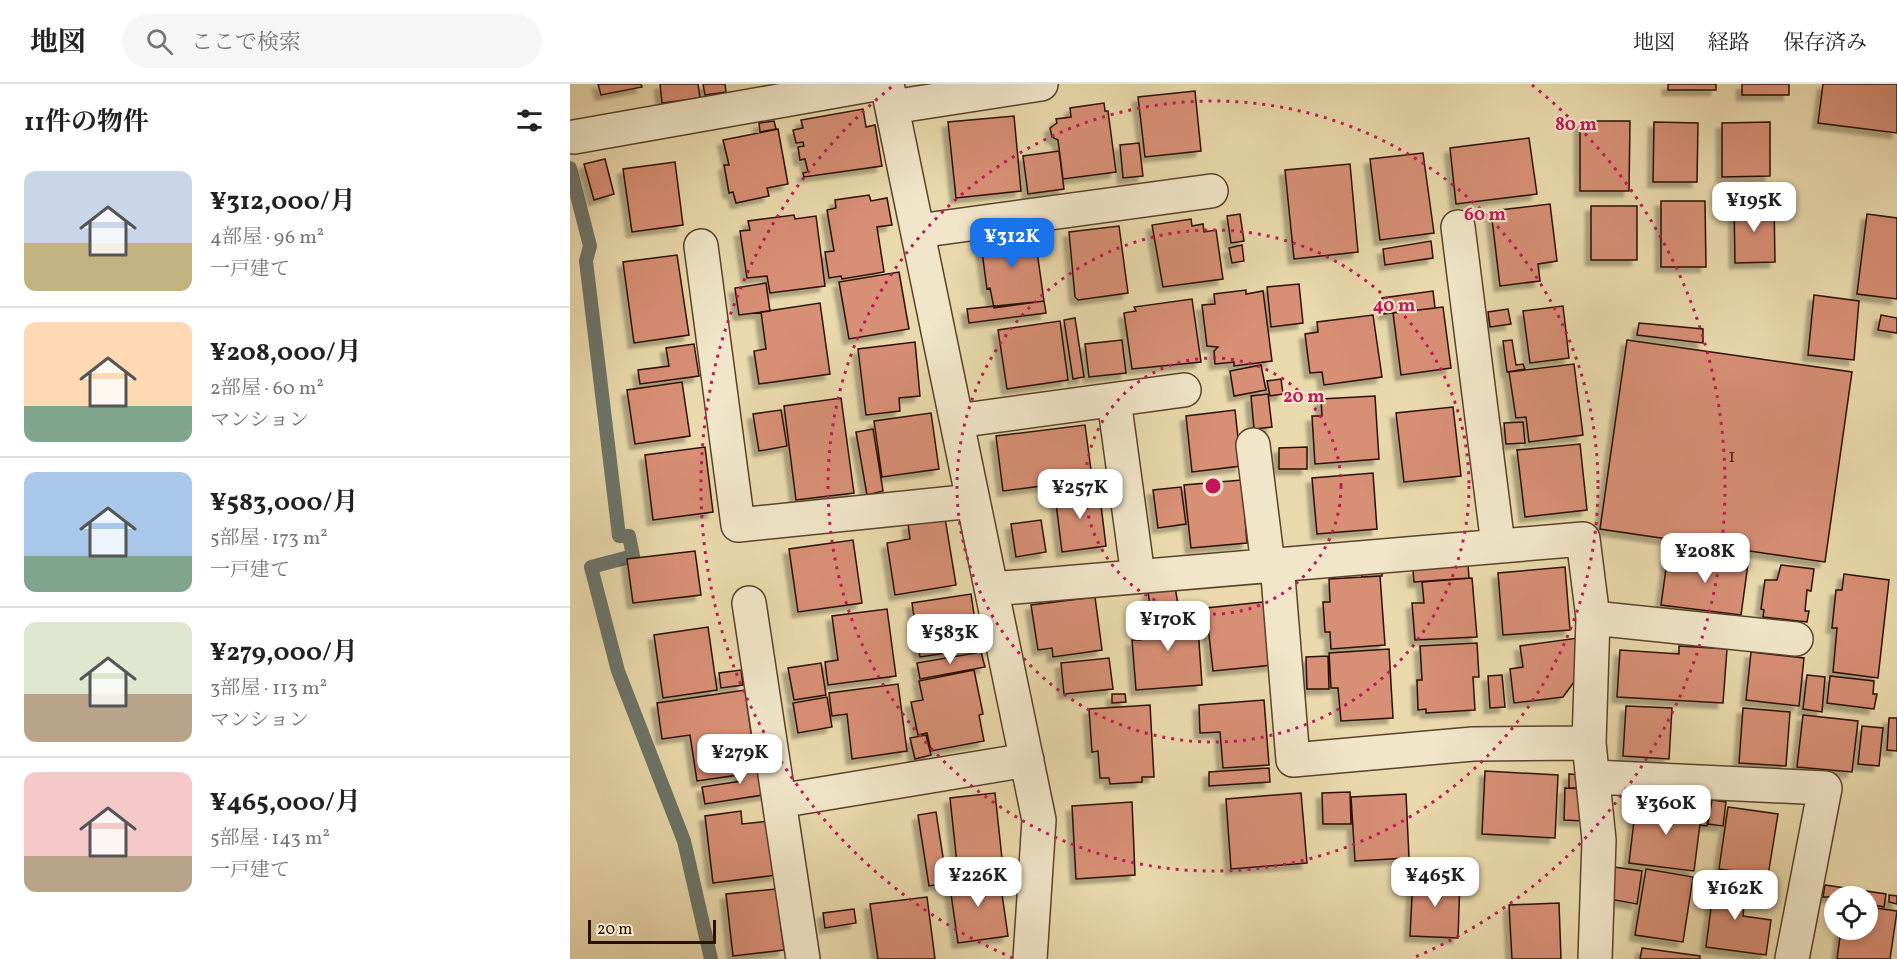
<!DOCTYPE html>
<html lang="ja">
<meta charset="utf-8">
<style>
:root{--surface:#fff;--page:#f6f6f6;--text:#222;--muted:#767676;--line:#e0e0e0;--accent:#1a73e8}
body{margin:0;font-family:Vollkorn,"Noto Serif JP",serif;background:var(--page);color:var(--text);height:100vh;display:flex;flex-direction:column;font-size:22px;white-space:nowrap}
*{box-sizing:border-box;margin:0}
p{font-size:20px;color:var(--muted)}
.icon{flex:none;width:33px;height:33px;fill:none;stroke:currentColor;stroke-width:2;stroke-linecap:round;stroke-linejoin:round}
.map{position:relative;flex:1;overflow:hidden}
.drawer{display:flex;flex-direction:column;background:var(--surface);width:570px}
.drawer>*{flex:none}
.buttons{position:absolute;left:1254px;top:802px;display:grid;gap:12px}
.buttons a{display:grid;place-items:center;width:54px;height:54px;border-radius:50%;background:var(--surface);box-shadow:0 3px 9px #0003;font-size:30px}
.scale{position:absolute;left:18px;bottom:15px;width:128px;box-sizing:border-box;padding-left:6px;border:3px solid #2a1000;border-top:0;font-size:16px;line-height:21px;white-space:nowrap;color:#2a1000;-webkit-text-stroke:4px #f1e6c9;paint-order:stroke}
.price{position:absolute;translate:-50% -51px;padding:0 14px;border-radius:12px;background:#fff;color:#222;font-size:20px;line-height:39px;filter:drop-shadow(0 2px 3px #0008)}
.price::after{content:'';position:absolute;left:50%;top:36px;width:18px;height:14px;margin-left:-9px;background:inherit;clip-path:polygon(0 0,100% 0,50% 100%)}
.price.active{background:var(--accent);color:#fff}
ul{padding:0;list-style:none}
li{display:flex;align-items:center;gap:18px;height:150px;padding:0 24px}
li+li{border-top:2px solid var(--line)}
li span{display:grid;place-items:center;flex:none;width:168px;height:120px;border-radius:12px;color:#555}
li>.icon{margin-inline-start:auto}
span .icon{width:72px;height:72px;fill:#fffc;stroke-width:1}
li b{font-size:26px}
h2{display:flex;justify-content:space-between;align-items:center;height:72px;padding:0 24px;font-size:26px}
header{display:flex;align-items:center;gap:36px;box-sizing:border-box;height:84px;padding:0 30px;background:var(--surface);border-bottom:2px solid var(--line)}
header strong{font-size:28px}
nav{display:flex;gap:33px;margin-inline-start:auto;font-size:21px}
.search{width:420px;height:54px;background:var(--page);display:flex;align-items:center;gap:15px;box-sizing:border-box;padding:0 21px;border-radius:33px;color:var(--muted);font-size:22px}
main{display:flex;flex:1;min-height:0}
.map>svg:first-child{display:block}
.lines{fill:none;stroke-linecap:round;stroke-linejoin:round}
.stream{stroke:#6d756a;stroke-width:14}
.building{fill:#d78f75;stroke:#2a1000;stroke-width:1.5;filter:url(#shadow)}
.minor-casing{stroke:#5a422b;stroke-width:36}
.minor{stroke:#f1e6c9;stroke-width:33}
.ring{fill:none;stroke:#c2185b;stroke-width:3;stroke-dasharray:3 6}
.labels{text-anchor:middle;stroke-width:4.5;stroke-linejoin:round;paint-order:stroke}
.number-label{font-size:20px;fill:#55301d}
.centre{fill:#c2185b;stroke:#f1e6c9;stroke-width:3}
.ring-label{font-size:18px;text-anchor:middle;font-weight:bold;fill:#c2185b;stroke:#f1e6c9;stroke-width:4.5;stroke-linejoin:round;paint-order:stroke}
</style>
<header>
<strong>地図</strong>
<div class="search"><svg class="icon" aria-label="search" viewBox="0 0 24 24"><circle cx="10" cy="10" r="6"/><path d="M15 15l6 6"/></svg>ここで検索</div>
<nav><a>地図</a><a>経路</a><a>保存済み</a></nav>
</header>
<main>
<section class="drawer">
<h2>11件の物件<svg class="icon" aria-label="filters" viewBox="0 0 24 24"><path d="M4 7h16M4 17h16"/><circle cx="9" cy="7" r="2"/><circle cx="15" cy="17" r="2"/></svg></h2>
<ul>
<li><span style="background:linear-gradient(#c9d6e8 60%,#c2b280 0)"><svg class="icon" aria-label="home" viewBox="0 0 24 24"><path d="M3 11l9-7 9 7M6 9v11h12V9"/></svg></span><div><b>¥312,000/月</b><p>4部屋 · 96 m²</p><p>一戸建て</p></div></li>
<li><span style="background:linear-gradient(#ffd9b3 70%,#7fa58c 0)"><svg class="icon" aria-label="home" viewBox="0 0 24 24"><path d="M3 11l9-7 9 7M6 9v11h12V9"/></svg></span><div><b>¥208,000/月</b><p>2部屋 · 60 m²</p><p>マンション</p></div></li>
<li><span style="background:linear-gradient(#a9c7e8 70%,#7fa58c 0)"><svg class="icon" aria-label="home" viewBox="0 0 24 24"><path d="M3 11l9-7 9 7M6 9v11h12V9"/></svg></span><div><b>¥583,000/月</b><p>5部屋 · 173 m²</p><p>一戸建て</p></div></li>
<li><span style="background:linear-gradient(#dfe7d0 60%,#b9a48a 0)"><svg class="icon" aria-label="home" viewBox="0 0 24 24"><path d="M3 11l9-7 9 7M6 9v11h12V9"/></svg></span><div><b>¥279,000/月</b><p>3部屋 · 113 m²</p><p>マンション</p></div></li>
<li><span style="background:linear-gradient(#f6c9c9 70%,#b9a48a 0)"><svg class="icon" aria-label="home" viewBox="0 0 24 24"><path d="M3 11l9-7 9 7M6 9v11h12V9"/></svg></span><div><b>¥465,000/月</b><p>5部屋 · 143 m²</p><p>一戸建て</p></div></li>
</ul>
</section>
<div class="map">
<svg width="1327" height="875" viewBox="0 0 1327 875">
<defs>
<filter id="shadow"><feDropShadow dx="-5.5" dy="5.5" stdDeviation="1.5" flood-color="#0004"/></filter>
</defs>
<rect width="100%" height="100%" fill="#e9d9ac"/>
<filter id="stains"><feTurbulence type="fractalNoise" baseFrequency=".00333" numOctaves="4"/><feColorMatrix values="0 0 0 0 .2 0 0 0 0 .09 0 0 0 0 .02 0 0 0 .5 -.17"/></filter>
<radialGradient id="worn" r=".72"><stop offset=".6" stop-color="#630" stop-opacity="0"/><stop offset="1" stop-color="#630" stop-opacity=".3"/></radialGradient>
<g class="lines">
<path class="stream" d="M0 84 20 162 16 177 49 452H59L63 472 21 483 48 587 114 757 141 875"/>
</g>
<path class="building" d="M28 0H71L72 3 31 11Z
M90 0H128L130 14 92 19Z
M133 0H155L156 8 135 11Z
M1098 0H1146V6H1098Z
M1172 0H1219V11H1172Z
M1253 0H1327V49L1248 39Z
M625 7 631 67 575 73 568 13Z
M534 19 535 27H538L546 88 493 95 488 56 482 53 480 44 487 39 486 35 501 33 500 24Z
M293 25 296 43 305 41 312 82 234 93 233 89 238 88 235 75 230 76 228 63 234 62 233 58 226 59 223 46 233 44 231 36Z
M444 32 451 107 386 114 378 38Z
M204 37 206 45 190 48 189 39Z
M1010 37H1060L1059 107H1010Z
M1084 38 1128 39 1127 98H1083Z
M1200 38V92L1152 93V39Z
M208 45 218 100 197 104 199 112 166 119 163 108 159 109 154 81H159L153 56Z
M959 54 967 110 886 120 880 64Z
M569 59 573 92 553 94 550 61Z
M489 67 494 105 458 110 453 72Z
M853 69 864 149 810 156 800 75Z
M35 75 44 110 24 116 14 80Z
M105 78 113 141 62 148 53 85Z
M780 80 788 168 724 175 715 86Z
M299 111 301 117 317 114 322 141 307 143 314 188 272 195 271 192 259 194 255 168 264 167 257 126 266 124 265 116Z
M1091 117H1135L1136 183H1091Z
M1204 118 1205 178 1165 179 1164 119Z
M980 120 987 177 968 180 970 197 930 202 921 127Z
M1021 122H1067V176H1021Z
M670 130 674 157 661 159 657 132Z
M1297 130 1327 134V215L1287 210Z
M224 131 225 135 246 132 255 202 200 209 197 192 177 194 170 147 180 146 178 137Z
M621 135 622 142 633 140 634 148 646 146 653 195 593 203 582 141Z
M549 142 558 209 508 216 505 213 499 148Z
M464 146 474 217 424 224 420 204 417 205 410 153Z
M861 157 863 174 815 181 813 165Z
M672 161 674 177 662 179 659 164Z
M107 171 119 251 64 259 53 178Z
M329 188 339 245 279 255 269 198Z
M196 199 200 227 169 231 165 204Z
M729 200 733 239 701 243 697 203Z
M676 206V210L693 207 702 277 664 282V278L645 280 644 267 648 263 637 262 632 221 645 220 644 210Z
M863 207 865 224 814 230 812 214Z
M1244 211 1289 217 1284 276 1238 271Z
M622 215 631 278 562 285 554 229 566 227 564 223Z
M474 217 476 229 399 239 397 225Z
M250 219 260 290 189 300 184 267 196 265 191 228Z
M993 222 999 274 960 279 953 227Z
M873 223 881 284 831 291 823 229Z
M938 225 941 240 920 243 918 228Z
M803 231 812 293 754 301 752 288 740 289 735 250 748 248 747 238Z
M1311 231 1327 234V249L1308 246Z
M505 234 514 293 503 295 494 236Z
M490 237 498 296 437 305 428 246Z
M1069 239 1133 245V259L1067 251Z
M552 256 556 289 519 293 515 260Z
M942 256 946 281 953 280 955 285 937 288 933 257Z
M1057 256 1282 288 1255 478 1030 445Z
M345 258 350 312 329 314 330 327 296 331 288 265Z
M124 260 129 292 70 300 68 286 99 282 96 264Z
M1004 280 1013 351 959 358 956 333 946 334 939 288Z
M691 281 696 306 664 312 660 287Z
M711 295 713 310 700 312 697 297Z
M112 298 120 352 65 360 57 306Z
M698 310 702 343 684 345 681 312Z
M805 312 809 375 745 380 742 332H752L751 315Z
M271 314 284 409 226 416 214 322Z
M883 323 891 392 834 398 826 329Z
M211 326 217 362 189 367 183 330Z
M665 326 671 382 622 388 616 332Z
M361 329 369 385 312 393 304 337Z
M953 338 955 359 936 360 934 339Z
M515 341 521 386 486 390 487 400 433 407 426 352Z
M303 345 313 407 297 411 286 348Z
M1010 360 1017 426 955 433 947 366Z
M135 363 143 428 83 436 75 371Z
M737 363V385H709V364Z
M803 389 807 445 747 450 742 394Z
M672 396 677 459 621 464 614 401Z
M611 403 616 440 588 444 583 406Z
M529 405 536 462 492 468 485 411Z
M375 434 386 501 325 511 317 459 340 455 338 440Z
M471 436 476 468 446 473 441 440Z
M283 456 292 519 228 528 219 465Z
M125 467 131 511 63 519 57 475Z
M1098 470 1178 480 1171 531 1091 521Z
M898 481 899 494 844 498 843 486Z
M1211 481 1244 485 1241 507 1237 506 1235 527H1239L1237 538 1193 533 1194 526 1191 525 1195 496H1207Z
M995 483 1000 546 933 551 928 489Z
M812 486V492L792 493 791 487Z
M1274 490 1319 496 1308 594 1263 588 1267 544H1262L1266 506H1272Z
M810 492 815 561 761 565 760 548H755L753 518H760L759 495Z
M902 494 907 553 845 556 842 519H854L852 498Z
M605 503 609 526 581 530 578 507Z
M401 510 409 564 350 573 342 519Z
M525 513 532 566 483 573 482 564 468 566 461 521Z
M693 518 703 581 643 587 636 524Z
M317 525 326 592 258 601 255 578 268 576 262 532Z
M627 529 632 601 566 606 562 556H571L569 532Z
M138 543 147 606 93 614 84 551Z
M1008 554 1012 587 993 613 944 619 940 585 953 583 950 562Z
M907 559 909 593H903L905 626 856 629V625L848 626 847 596H852L850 562Z
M1109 562 1157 565 1153 619 1047 613 1050 566 1109 570Z
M819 565 823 634 771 637 768 604H761L759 569Z
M411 568 415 583 350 595 347 579Z
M1181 568 1234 574 1229 622 1176 616Z
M758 572 759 605H737L736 573Z
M539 574 543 605 494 610 491 579Z
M251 579 256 611 224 616 218 584Z
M171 586 173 601 151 604 149 589Z
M404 586 413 630 409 631 414 657 361 667 357 649 348 651 341 618 353 616 349 597Z
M932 591 935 623 920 624 918 592Z
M1237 591 1255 593 1252 628 1233 625Z
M1260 592 1304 597 1303 610H1307L1304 625 1257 619Z
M328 600 337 667 282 675 277 630 262 632 259 609Z
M175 606 183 663H179L181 675 167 677 168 691 127 697 120 651 92 655 87 619Z
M542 610H555L556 618 542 619Z
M257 613 262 643 228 649 223 619Z
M694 616 699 681 653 684 650 648 630 649 629 621Z
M580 621 584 693H572V698L540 700 539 694H530L528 667 522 668 519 625Z
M1056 622 1102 624 1099 675 1053 672Z
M1173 624 1220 628 1216 682 1169 679Z
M1233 631 1288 637 1282 688 1227 683Z
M1319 634H1327V667L1317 666Z
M1292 642 1313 644 1309 682 1288 680Z
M356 651 361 671 345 675 340 654Z
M194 677 199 710 135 720 132 703 171 697 169 681Z
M699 684 700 698 639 702V688Z
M915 687 988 691 985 754 912 750Z
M999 690 1014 691 1013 704H999Z
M995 704 1016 705 1014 737 994 736Z
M780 708 781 740H753L752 709Z
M425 709 433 784 388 789 380 714Z
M731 709 737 779 661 785 656 715Z
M836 710 839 774 785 777 781 713Z
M1102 712 1140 717 1137 742 1130 741 1132 724 1100 720Z
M1142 716 1156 718 1153 742 1138 740Z
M562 718 565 791 506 795 502 722Z
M1095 719 1132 724 1124 787 1059 779 1066 720 1094 723Z
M1158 723 1208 730 1198 792 1149 785Z
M171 727 172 740 200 737 207 791 143 799 135 732Z
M366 728 377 799 359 802 348 731Z
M1044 783 1072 787 1067 820 1039 815Z
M1076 785 1123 793 1113 858 1065 851Z
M429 789 438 852 388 859 379 796Z
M843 793 890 795 888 854 840 852Z
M1145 793 1177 797 1173 832 1201 836 1196 871 1136 863Z
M1255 801 1316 810 1314 823 1298 820V813H1253Z
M206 805 214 866 163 872 156 810Z
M1319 811 1327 812V820L1319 818Z
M357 813 365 875H308L300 820Z
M989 819 991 875H942L939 821Z
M1298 823 1327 827 1320 875H1267L1271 846H1298Z
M284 825 286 839 255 844 253 829Z
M1072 864 1130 872V875H1070Z"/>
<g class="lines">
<defs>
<path id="minor" d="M317 0 469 736 460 875
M322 23 471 0
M4 53 305 0
M888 143 928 461
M348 147 641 107
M131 162 168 441 403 417
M544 316 568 492
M387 337 614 306
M683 361 698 481
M707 480 723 676 903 660 1019 659
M422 505 1013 455 1023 534 1019 659 1029 756 1025 875
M179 519 233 875
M1023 534 1226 555
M1024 693 1255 704 1222 875
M209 717 457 676"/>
</defs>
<use href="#minor" class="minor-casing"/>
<use href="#minor" class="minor"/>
</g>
<g class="ring">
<circle cx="643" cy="402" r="128"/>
<circle cx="643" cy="402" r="256"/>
<circle cx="643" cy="402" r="385"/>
<path d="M443 874A513 513 0 0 1 324 1M962 1A513 513 0 0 1 843 874"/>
</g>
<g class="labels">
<g class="number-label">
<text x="1162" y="378">1</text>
</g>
</g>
<circle cx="643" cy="402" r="9" class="centre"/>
<g class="ring-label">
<text x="1006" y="46">80 m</text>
<text x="915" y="136">60 m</text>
<text x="824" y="227">40 m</text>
<text x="734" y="318">20 m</text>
</g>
<rect width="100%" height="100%" filter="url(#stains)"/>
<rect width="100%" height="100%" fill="url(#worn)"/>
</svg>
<div class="buttons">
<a><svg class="icon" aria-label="locate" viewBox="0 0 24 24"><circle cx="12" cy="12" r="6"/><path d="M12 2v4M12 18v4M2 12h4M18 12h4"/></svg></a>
</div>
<div class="scale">20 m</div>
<b class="price" style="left:1184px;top:149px">¥195K</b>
<b class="price active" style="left:442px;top:185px">¥312K</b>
<b class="price" style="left:510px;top:436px">¥257K</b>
<b class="price" style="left:1135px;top:500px">¥208K</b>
<b class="price" style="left:598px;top:568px">¥170K</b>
<b class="price" style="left:380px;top:581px">¥583K</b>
<b class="price" style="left:170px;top:701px">¥279K</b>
<b class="price" style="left:1096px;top:752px">¥360K</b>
<b class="price" style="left:408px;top:824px">¥226K</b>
<b class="price" style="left:865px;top:824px">¥465K</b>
<b class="price" style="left:1165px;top:837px">¥162K</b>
</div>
</main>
